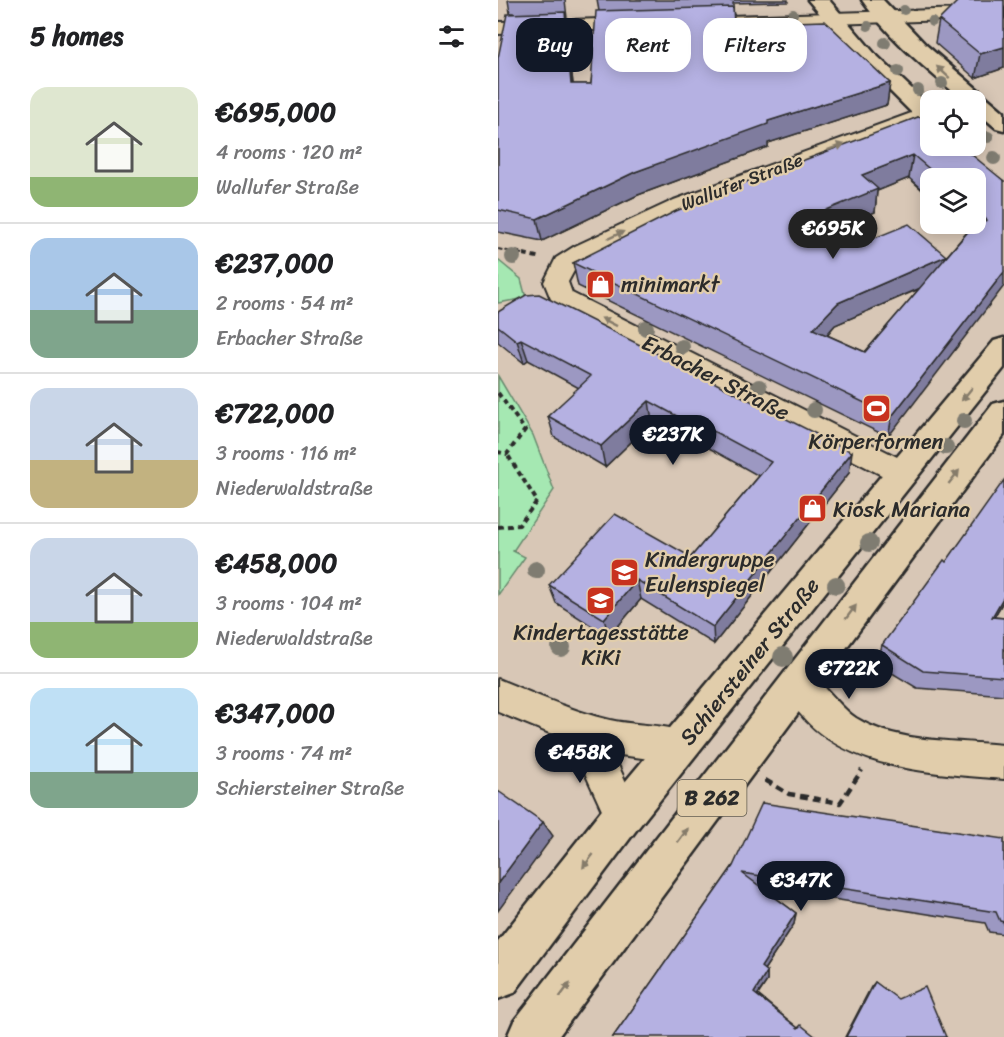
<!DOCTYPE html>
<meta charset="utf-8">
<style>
:root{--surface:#fff;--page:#f6f6f6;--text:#202124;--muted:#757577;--line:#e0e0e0;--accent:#111827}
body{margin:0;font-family:Sriracha,sans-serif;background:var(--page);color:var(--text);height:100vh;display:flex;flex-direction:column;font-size:22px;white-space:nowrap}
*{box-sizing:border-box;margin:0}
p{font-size:20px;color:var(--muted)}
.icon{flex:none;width:33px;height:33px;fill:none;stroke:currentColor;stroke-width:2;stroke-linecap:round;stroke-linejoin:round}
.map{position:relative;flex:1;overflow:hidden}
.side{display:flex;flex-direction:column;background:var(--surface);width:498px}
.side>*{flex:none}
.top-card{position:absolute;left:18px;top:18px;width:398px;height:54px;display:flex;gap:12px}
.buttons{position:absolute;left:422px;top:90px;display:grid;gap:12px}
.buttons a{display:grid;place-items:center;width:66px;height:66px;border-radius:12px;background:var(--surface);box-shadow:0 3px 15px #0003;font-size:30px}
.price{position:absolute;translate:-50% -51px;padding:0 14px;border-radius:21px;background:var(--accent);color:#fff;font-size:20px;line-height:39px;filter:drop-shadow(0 2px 3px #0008)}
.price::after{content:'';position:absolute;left:50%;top:36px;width:18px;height:14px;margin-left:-9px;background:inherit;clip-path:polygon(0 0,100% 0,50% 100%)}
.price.current{background:#222;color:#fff}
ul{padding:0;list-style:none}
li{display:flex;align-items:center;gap:18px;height:150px;padding:0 30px}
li+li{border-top:2px solid var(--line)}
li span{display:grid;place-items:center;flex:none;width:168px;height:120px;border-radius:18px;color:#555}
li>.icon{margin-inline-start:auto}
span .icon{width:72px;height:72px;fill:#fffc;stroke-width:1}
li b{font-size:26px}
h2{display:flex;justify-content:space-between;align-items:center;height:72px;padding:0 30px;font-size:26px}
.pill{padding:0 21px;border-radius:18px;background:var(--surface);box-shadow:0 3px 15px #0003;font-size:21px;line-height:54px}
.pill.current{background:var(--accent);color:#fff}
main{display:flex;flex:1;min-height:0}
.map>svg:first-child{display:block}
.green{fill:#a5e8b2;stroke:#688a6e;stroke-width:1.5}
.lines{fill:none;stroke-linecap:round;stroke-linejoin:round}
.minor-casing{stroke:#2b2b2b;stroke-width:4}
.major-casing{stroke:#2b2b2b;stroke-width:5}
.path-far2{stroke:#2b2b2b;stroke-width:2;stroke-dasharray:4.5 3;stroke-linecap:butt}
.path-far1{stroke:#2b2b2b;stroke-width:4;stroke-dasharray:5 4;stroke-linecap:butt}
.path{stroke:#2b2b2b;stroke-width:4.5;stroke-dasharray:8 5;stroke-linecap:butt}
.minor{fill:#e1cdab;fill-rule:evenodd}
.major{fill:#e1cdab;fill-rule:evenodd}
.tree{fill:#7f7c71}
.wall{fill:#9c98c2;stroke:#2b2b2b;stroke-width:1.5;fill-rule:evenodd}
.shaded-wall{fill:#7f7c9e;stroke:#2b2b2b;stroke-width:1.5}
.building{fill:#b5b1e2;stroke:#2b2b2b;stroke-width:1.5;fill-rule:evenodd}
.oneway{fill:#867c6b}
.labels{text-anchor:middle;stroke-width:4.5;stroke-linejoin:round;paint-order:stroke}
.far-street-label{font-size:18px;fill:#2b2b2b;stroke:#e1cdab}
.shield{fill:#e1cdab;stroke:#625c51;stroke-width:1.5}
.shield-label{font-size:21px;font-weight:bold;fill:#2b2b2b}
.poi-label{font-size:22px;fill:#2b2b2b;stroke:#e1cdab;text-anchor:start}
.street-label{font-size:22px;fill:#2b2b2b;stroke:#e1cdab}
</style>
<main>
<section class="side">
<h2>5 homes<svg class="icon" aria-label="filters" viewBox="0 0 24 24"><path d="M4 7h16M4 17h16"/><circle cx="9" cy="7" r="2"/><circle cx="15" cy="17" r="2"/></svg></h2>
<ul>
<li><span style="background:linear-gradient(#dfe7d0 75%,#8fb573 0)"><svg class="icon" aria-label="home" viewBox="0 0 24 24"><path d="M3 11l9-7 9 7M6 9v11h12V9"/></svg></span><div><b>€695,000</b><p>4 rooms · 120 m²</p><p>Wallufer Straße</p></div></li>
<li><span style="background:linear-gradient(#a9c7e8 60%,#7fa58c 0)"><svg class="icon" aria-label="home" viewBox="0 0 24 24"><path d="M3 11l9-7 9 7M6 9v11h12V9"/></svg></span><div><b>€237,000</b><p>2 rooms · 54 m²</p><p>Erbacher Straße</p></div></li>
<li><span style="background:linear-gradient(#c9d6e8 60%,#c2b280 0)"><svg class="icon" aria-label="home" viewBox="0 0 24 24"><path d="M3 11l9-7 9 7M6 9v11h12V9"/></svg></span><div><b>€722,000</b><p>3 rooms · 116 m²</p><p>Niederwaldstraße</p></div></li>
<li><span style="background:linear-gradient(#c9d6e8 70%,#8fb573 0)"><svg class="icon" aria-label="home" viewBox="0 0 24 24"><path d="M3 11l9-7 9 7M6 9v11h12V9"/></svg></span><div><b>€458,000</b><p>3 rooms · 104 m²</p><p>Niederwaldstraße</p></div></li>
<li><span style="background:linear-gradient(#bfe0f5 70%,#7fa58c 0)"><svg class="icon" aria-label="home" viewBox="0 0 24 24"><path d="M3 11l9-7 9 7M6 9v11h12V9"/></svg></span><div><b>€347,000</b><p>3 rooms · 74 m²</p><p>Schiersteiner Straße</p></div></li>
</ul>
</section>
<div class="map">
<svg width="506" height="1037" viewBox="0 0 506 1037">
<rect width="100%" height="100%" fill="#d8c7b6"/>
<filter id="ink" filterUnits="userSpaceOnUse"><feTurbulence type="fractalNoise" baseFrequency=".0167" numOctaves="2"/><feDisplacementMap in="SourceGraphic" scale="12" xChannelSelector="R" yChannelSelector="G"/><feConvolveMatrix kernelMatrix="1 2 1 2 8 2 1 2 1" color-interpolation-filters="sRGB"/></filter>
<g filter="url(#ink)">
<path class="green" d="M0 260 23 279 28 298 0 303Z
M0 376 35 435 56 490 15 551 27 557 0 595Z"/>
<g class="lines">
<defs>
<path id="minor" d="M506 8V18L194 29 185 23 194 17Z
M137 18 146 24 144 28 0 34V22Z
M427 108 432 109V119L192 210 93 256 77 269 70 282 74 293 415 465 419 473 415 481 405 484 395 481 55 304 46 282 58 258 77 246 176 200Z
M300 667C323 676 337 704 358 718 399 744 460 740 506 745V779C425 772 322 770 283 683L288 672Z
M0 679C37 694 73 711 112 720 139 726 169 724 193 734L199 746 193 758 181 763 115 754 143 815 138 828 125 833 112 828 87 773 66 739 0 712Z"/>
<path id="major" d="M310 0H331L377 54 432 106V125L424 123 363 62Z
M364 0H385L428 45 506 112V130L498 128 477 110V100H465C430 70 391 39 364 0Z
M506 338V368L139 829 16 993 0 999V941L111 801 496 341Z
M506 401V435L60 1037H9L16 1021 495 404Z"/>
</defs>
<use href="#minor" class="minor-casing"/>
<use href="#major" class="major-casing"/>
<path class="path-far2" d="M0 249 24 254"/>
<path class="path-far1" d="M17 252 43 258
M0 393 27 430 9 454 0 452
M0 527 21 525 39 501 9 454"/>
<path class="path" d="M267 780 291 794 342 803 364 770"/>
<use href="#minor" class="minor"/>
<use href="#major" class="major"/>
</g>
<g class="tree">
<circle cx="406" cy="10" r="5"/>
<circle cx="295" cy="14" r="5"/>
<circle cx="434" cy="22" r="5"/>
<circle cx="370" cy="26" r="5"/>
<circle cx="387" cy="43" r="6"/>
<circle cx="400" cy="71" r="6"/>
<circle cx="444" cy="83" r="6"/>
<circle cx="420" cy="90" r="6"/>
<circle cx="490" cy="137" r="6"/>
<circle cx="496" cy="158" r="7"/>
<circle cx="15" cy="257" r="8"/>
<circle cx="148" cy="328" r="8"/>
<circle cx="184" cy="347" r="8"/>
<circle cx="261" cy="387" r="8"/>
<circle cx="316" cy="410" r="8"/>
<circle cx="466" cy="421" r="8"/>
<circle cx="448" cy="447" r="8"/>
<circle cx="371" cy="543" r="9"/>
<circle cx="38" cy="570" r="9"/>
<circle cx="338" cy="585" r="9"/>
<circle cx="63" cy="647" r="10"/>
<circle cx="285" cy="657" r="10"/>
</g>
<path class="wall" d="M10 0H67L69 18H68L70 34 75 84H93L101 11 99 0H290V2L235 3 236 24 392 83 389 105 270 143V147L140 195 44 241 0 232V58L15 14V13H12Z
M506 0V68L477 78 437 43 441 20Z
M420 117 506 181 390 437 80 286 75 263ZM411 178 432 197V178H477V224H461L470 231 448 257 362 244 343 226 377 212 379 191ZM421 289 367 352 329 335 337 325Z
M0 312 351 473 216 644 143 599 111 637 58 603 51 585 193 557 261 476 204 444 201 448 154 422 107 467 56 437 50 416 81 388 30 360 26 363 0 342Z
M506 600 496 617 506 618V695L419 688 379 664 384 645Z
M506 839V934L491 932 487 923 265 888 298 913 296 924 266 970 269 972V981L260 995 300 1028 115 1037 235 866Z
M377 982 448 1037H347L373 987Z"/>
<path class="shaded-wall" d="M67 12 70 34 77 106 73 84Z
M506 47V68L477 78 482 54Z
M392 83 389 105 270 143V147L140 195 44 241 39 219 137 172 270 121Z
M415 155 411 178 379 191 377 212 324 234 326 211 364 175Z
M448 256 443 279 337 325 314 351 315 329 340 303Z
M506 272V286L390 437 394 416Z
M23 339 30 360 26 363 19 341Z
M151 401 154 422 107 467 103 446Z
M202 424 204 444 201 448 199 427Z
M354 452 351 473 216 644 215 627Z
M139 580 143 599 111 637 106 619Z
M506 596V600L485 636 494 617Z
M45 822 55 836 0 911V883Z
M298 913 296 924 262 976 263 967Z
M269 972V981L256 1000V993Z"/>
<path class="building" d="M461 0H506V47L482 54 441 20Z
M235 7 236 24 327 21 392 83 270 121V124L137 172 39 219 0 210V58L9 14 67 12 73 84H93L98 11Z
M420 117 429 118 432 120V146H463L506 181V272L394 416 75 263 178 211 235 187ZM415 155 442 178H477V210L489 220 474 227 367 352 315 329 340 303 448 256 411 224 362 244 326 211 380 189 364 175Z
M41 294 354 452 215 627 139 580 106 619 51 585 117 514 193 557 273 462 202 424 199 427 151 401 103 446 50 416 93 376 23 339 19 341 0 326V312L28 295Z
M506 480V596L494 617 506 618V677L425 671 384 645 446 560 448 562Z
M0 791 45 822 0 883Z
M264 803 506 839V922L502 921 498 912 244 873 298 913 263 967 269 972 256 993 300 1028 303 1025 318 1037H115L235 866Z
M377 982 400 999 427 987 448 1037H348Z"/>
<defs><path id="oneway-solid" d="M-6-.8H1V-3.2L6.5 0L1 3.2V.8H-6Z" transform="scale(1.5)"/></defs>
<g class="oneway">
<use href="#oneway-solid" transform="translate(445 72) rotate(-138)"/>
<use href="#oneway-solid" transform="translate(338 147) rotate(-20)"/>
<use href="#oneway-solid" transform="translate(118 235) rotate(-25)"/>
<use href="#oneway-solid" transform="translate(111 322) rotate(-153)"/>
<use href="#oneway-solid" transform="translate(469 394) rotate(129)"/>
<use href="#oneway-solid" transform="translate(456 477) rotate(-52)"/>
<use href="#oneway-solid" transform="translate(353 612) rotate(-53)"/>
<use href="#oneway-solid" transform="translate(185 835) rotate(-53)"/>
<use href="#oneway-solid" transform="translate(90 861) rotate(128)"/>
<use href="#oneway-solid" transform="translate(67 990) rotate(-53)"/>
</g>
</g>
<defs>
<symbol id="shop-square" viewBox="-11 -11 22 22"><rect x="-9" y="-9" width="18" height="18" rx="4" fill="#c8321e" stroke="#e1cdab"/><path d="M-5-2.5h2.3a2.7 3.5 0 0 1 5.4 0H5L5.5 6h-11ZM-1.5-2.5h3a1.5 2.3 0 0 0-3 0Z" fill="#fff"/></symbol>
<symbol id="stadium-square" viewBox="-11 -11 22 22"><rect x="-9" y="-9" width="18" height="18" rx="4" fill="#c8321e" stroke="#e1cdab"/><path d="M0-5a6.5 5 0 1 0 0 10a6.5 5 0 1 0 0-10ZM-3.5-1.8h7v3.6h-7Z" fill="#fff"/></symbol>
<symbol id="school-square" viewBox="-11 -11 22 22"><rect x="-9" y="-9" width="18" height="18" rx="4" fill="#c8321e" stroke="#e1cdab"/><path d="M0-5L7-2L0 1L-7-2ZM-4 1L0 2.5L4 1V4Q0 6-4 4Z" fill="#fff"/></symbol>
</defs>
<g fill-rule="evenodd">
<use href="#shop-square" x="86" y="268" width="33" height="33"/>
<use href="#stadium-square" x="362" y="392" width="33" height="33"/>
<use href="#shop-square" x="298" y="492" width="33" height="33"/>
<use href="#school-square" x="110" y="556" width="33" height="33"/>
<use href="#school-square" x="86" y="584" width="33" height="33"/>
</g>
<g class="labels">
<g class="far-street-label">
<text transform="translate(244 182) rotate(-21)" y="6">Wallufer Straße</text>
</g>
<rect class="shield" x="179.5" y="780" width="69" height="36" rx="4.5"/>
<g class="shield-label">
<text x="214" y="805">B 262</text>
</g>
<g class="poi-label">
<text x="123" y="292">minimarkt</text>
<text x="378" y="449" text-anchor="middle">Körperformen</text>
<text x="335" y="517">Kiosk Mariana</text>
<text x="147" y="567">Kindergruppe<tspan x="147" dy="25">Eulenspiegel</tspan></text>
<text x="103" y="640" text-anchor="middle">Kindertagesstätte<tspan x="103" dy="25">KiKi</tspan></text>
</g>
<g class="street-label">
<text transform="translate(218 377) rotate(27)" y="8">Erbacher Straße</text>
<text transform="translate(251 661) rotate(-51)" y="8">Schiersteiner Straße</text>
</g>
</g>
</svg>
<div class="buttons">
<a><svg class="icon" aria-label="locate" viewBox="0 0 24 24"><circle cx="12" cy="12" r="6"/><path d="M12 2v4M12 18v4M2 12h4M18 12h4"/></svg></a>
<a><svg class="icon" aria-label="layers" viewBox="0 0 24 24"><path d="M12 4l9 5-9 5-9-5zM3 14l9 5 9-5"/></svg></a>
</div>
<b class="price current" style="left:335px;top:260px">€695K</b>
<b class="price" style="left:175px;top:466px">€237K</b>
<b class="price" style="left:351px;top:700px">€722K</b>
<b class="price" style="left:82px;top:784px">€458K</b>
<b class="price" style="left:303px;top:912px">€347K</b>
<div class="top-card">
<a class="pill current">Buy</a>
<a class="pill">Rent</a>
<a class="pill">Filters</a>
</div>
</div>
</main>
